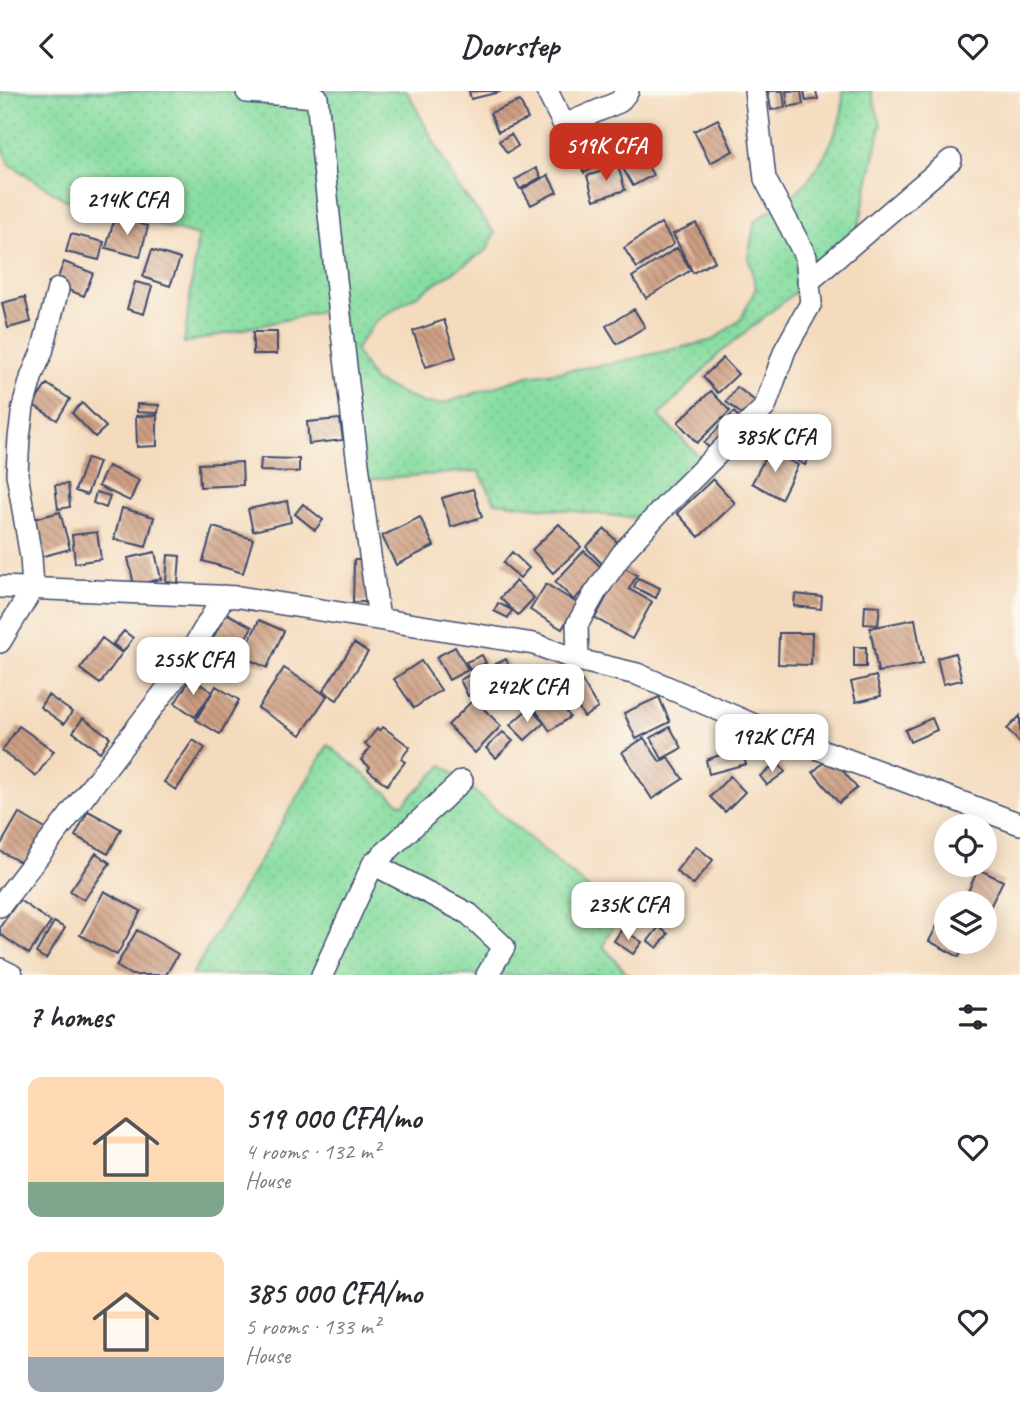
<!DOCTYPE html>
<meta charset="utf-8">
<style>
:root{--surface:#fff;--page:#f2f2f3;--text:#2b2b33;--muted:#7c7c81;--accent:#c8321e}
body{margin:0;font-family:Caveat,sans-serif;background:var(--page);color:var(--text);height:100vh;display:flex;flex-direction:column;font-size:26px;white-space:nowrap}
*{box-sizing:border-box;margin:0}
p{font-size:23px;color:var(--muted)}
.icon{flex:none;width:38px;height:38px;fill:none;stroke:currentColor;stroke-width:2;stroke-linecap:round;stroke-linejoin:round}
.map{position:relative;height:884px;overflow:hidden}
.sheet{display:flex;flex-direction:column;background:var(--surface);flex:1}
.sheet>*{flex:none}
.fabs{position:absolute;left:934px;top:723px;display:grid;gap:14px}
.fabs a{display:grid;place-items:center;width:63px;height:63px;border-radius:50%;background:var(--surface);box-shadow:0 4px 18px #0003;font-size:35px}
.price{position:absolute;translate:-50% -60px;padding:0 16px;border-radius:14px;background:#fff;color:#222;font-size:23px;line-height:46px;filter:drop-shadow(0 2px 4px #0008)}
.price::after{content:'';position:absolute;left:50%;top:42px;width:21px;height:16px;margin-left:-10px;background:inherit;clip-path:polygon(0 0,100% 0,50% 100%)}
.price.selected{background:var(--accent);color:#fff}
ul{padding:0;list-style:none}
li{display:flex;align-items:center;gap:21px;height:175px;padding:0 28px}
li span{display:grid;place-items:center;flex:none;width:196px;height:140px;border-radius:14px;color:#555}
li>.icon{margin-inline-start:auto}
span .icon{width:84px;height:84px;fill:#fffc;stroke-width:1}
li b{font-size:30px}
h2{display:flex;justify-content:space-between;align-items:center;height:84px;padding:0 28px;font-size:30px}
header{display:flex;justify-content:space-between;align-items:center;height:91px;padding:0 28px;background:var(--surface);font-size:32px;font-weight:700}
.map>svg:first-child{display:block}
.grass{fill:url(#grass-dots);stroke:#518680;stroke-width:2}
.building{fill:url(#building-back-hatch)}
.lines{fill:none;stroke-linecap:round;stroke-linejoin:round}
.street-casing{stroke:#3c496c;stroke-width:24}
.street{stroke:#fff;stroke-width:21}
</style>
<header><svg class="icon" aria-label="back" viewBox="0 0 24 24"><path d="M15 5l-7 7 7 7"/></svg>Doorstep<svg class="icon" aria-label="heart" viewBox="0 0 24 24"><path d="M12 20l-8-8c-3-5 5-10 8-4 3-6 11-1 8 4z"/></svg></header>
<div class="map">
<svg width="1020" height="884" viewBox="0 0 1020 884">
<defs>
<pattern id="grass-dots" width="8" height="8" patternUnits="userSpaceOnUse" patternTransform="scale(1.75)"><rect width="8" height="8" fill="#87dda1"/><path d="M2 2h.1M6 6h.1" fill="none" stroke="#74be8d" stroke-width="1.8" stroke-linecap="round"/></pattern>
<pattern id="building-back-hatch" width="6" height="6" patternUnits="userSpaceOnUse" patternTransform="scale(1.75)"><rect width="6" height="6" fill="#ce9e82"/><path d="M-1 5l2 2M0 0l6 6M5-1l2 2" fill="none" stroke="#a6816e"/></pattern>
</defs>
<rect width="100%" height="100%" fill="#fbf7ec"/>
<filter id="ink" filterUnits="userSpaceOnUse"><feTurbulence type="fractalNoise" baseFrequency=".0143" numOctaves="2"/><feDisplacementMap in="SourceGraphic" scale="14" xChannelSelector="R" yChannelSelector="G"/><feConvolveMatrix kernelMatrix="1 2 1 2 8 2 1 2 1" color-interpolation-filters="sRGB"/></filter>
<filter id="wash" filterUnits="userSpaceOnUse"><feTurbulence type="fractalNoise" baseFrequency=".00686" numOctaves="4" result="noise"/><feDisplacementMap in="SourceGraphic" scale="28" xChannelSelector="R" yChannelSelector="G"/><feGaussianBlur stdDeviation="1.57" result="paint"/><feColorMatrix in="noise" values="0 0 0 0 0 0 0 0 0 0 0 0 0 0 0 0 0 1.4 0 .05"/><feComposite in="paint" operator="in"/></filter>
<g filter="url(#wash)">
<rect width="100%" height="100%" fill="#f4dbbe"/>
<path class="grass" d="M0 0H407L458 96 495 142 487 159 375 231 355 259 374 290 423 312 442 313 528 285 610 273 713 249 741 228 756 197 748 165 755 130C768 121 783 112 796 101 818 83 848 29 842 0H871L881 34 855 153 721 261 659 325 702 368 641 428 495 411 479 380 358 389 341 216 184 252 198 145 64 108 8 72 0 47Z
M328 654 402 714 443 674 619 823 603 855 628 884H192Z"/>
<g id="blocks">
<path class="building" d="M469 0H500V1L471 8Z
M768 0H783L785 16 771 19Z
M786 0H801L803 13 788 16Z
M804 0H816L818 8 806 10Z
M520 10 528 28 498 41 490 22Z
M718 28 733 60 710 72 694 40Z
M613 37 625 62 584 82 572 58Z
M511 43 518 55 507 62 499 50Z
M641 63 653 84 633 95 621 74Z
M618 75 625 99 594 109 587 85Z
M536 77 541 86 520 98 515 89Z
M548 84 557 101 531 114 522 98Z
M115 126 148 135 140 166 106 157Z
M661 132 674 153 637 177 624 157Z
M696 132 715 170 693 182 673 143Z
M71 143 104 151 99 169 66 161Z
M677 157 691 179 646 207 632 186Z
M152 159 180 168 170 195 143 186Z
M64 171 93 182 84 205 55 194Z
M135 191 152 195 144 223 127 218Z
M25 206 31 231 8 237 2 212Z
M634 218 645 236 617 253 606 235Z
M444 229 456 266 426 276 413 240Z
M253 241H277V263H253Z
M723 267 738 283 718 302 703 286Z
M47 293 70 308 57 329 33 314Z
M737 296 759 313 748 328 726 311Z
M711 300 730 320 697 352 678 331Z
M82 312 106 336 95 346 72 322Z
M137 313 159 314 158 322 137 321Z
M734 321 743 331 714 361 704 352Z
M157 324V355L137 356 136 325Z
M340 328 343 349 309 353 307 331Z
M783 351 809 366 805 374 778 359Z
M769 359 798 374 781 408 752 392Z
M87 367 99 371 87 404 75 400Z
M261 367 299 368V381L260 380Z
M242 371 243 394 200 396 199 373Z
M108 375 139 389 130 410 98 395Z
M713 388 735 412 699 446 677 422Z
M68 393 70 416 58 418 55 394Z
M473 398 482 426 451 436 442 407Z
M96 401 110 405 106 417 93 412Z
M287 410 291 431 253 440 248 418Z
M303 413 323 429 315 439 295 423Z
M122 417 154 426 146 456 114 448Z
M60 421 70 458 40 466 30 429Z
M420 426 434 455 396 474 382 445Z
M559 433 581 456 553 482 532 459Z
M213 436 253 448 243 482 203 470Z
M605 438 621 455 602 473 586 456Z
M97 441 101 468 75 472 72 444Z
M584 460 603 478 574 509 555 491Z
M155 461 161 488 134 494 128 467Z
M512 461 529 477 520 487 503 472Z
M168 464 180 465 178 492 166 491Z
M354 469H371L369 511H353Z
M623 476 637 484 629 498 652 511 632 548 595 527Z
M638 487 660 497 656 507 634 496Z
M516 490 534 507 518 524 500 507Z
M546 493 577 512 562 538 530 519Z
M795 503 822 506 821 518 794 515Z
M498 512 512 519 508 527 494 520Z
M865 514 880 515 878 534 864 533Z
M226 522 252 536 238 561 213 547Z
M915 528 923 573 878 581 870 537Z
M259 529 284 540 267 577 242 565Z
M124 540 133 547 123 561 113 553Z
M779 542H812L811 574 778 573Z
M102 547 122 562 100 593 80 578Z
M354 552 368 561 337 609 323 600Z
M455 556 468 579 449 589 436 566Z
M854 556H866V576H854Z
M955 562 962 589 943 593 937 567Z
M482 564 486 572 470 579 466 571Z
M506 568 513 584 492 594 485 578Z
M421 570 441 599 414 617 394 588Z
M284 577 327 605 301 644 258 617Z
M473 582 481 599 468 605 460 589Z
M876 585 881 605 856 611 851 591Z
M191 587 212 601 195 626 175 612Z
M582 590 598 617 584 626 568 599Z
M216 595 239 609 220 643 196 629Z
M549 595 570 626 550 640 529 609Z
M48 604 72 621 64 633 40 616Z
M659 606 670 631 636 648 624 622Z
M474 608 501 635 475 662 448 634Z
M530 616 544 632 525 649 510 634Z
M1020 625V652L1007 638Z
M83 627 110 646 100 661 73 641Z
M932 627 937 639 910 651 905 639Z
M19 635 54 660 36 685 2 660Z
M383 636 410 656 401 668 405 671 387 694 368 679 370 676 361 669 370 657 365 653 377 638 380 639Z
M670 636 682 657 662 668 651 647Z
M503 641 513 650 496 667 486 657Z
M644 647 660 671 668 666 683 688 652 708 622 661Z
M193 649 205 657 176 699 164 691Z
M740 657 746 673 709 683 706 669Z
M831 665 857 697 839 712 813 681Z
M778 672 785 681 767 694 760 685Z
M730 685 745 701 725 721 710 706Z
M88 720 121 738 108 763 75 745Z
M19 722 47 739 27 775 0 760V755Z
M696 755 713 769 693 794 676 780Z
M96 762 110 772 84 809 70 800Z
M978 778 1003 790 985 826V812H963Z
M104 800 141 820 117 864 80 844Z
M19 809 51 831 29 863 0 843V836Z
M941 827 947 829V850H967L959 866 929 850Z
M54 831 65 837 46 868 36 862Z
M659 836 668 843 657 857 648 850Z
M622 838 642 851 633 863 614 850Z
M137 839 178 863 166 884H131L116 875Z"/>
</g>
</g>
<g filter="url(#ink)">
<use href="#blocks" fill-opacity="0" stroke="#3c496c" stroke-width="2"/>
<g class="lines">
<defs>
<path id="street" d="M547 0 564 34 619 11 628 0
M247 1 317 6C334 181 354 354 379 528
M808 191 951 69
M0 496 239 506 534 553 578 569 637 583 754 634 1020 733
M0 551 33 497 31 466 17 383 19 347 23 316 32 284 42 261 58 198
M578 569 577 534 595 502 624 460 665 415 765 316 785 259 811 212 806 166 765 88 755 0
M373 773 469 823 504 856 487 884
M0 815 175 587 224 505
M0 878 12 884
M322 884 373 773 462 690"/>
</defs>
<use href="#street" class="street-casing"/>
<use href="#street" class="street"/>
</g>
</g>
</svg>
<div class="fabs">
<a><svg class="icon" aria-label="locate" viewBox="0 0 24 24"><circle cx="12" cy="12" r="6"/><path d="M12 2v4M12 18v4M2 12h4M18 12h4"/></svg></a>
<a><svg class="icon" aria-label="layers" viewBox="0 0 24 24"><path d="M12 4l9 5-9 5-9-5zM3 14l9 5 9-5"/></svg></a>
</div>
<b class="price selected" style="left:606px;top:92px">519K CFA</b>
<b class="price" style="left:127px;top:146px">214K CFA</b>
<b class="price" style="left:775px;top:383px">385K CFA</b>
<b class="price" style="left:193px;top:606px">255K CFA</b>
<b class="price" style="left:527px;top:633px">242K CFA</b>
<b class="price" style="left:772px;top:683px">192K CFA</b>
<b class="price" style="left:628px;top:851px">235K CFA</b>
</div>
<section class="sheet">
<h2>7 homes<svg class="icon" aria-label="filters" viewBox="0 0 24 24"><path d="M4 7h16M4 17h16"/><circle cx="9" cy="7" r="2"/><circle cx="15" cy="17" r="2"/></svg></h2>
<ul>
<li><span style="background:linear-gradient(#ffd9b3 75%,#7fa58c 0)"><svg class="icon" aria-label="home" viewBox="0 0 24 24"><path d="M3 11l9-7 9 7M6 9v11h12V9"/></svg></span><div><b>519 000 CFA/mo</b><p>4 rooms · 132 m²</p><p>House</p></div><svg class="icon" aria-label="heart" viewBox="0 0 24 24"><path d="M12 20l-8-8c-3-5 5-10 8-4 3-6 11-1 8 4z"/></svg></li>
<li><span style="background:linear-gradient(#ffd9b3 75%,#9aa5b1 0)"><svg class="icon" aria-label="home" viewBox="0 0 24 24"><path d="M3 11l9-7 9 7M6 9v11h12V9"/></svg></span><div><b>385 000 CFA/mo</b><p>5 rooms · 133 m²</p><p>House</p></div><svg class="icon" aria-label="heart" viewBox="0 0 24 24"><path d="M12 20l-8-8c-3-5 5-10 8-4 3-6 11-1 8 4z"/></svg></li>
</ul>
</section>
